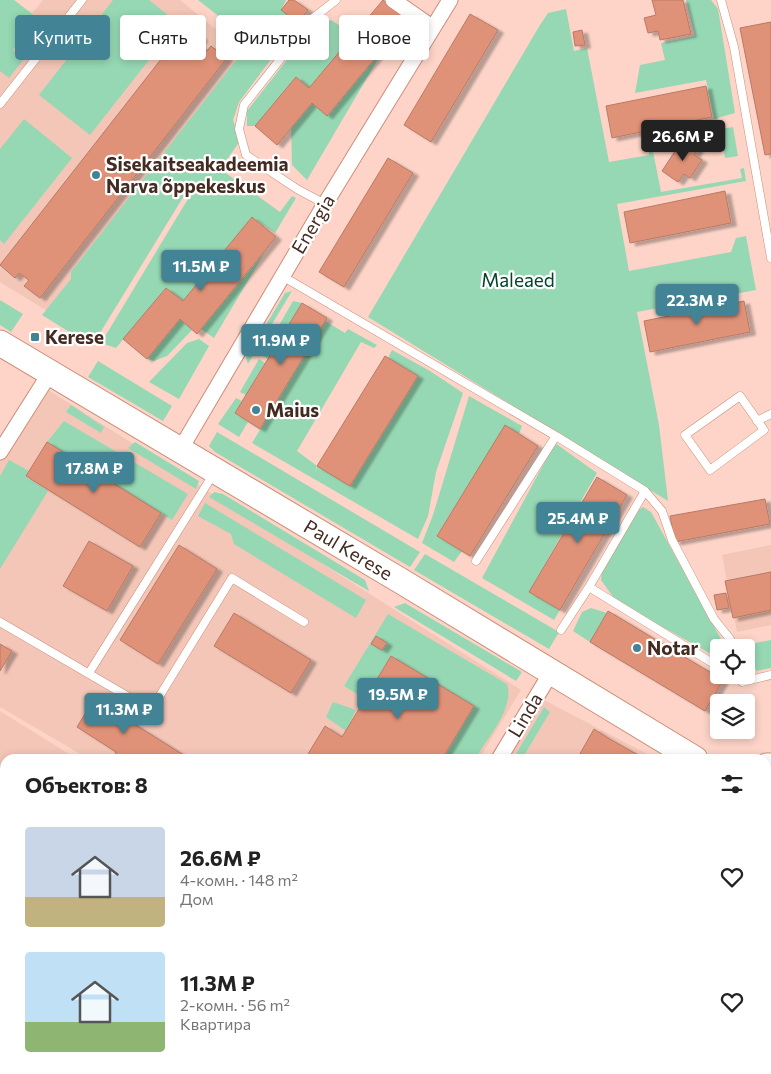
<!DOCTYPE html>
<html lang="ru">
<meta charset="utf-8">
<style>
:root{--surface:#fff;--page:#f2f2f2;--text:#222;--muted:#767676;--accent:#428396}
body{margin:0;font-family:Commissioner,sans-serif;background:var(--page);color:var(--text);height:100vh;display:flex;flex-direction:column;font-size:19px;white-space:nowrap}
*{box-sizing:border-box;margin:0}
p{font-size:16px;color:var(--muted)}
.icon{flex:none;width:28px;height:28px;fill:none;stroke:currentColor;stroke-width:2;stroke-linecap:round;stroke-linejoin:round}
.map{position:relative;flex:1;overflow:hidden}
.drawer{position:absolute;left:0px;top:754px;width:771px;height:321px;display:flex;flex-direction:column;background:var(--surface);border-radius:15px 15px 0 0;box-shadow:0 2px 8px #0003}
.drawer>*{flex:none}
.banner{position:absolute;left:15px;top:15px;width:500px;height:45px;display:flex;gap:10px}
.controls{position:absolute;left:710px;top:639px;display:grid;gap:10px}
.controls a{display:grid;place-items:center;width:45px;height:45px;border-radius:5px;background:var(--surface);box-shadow:0 2px 8px #0003;font-size:25px}
.price{position:absolute;translate:-50% -42px;padding:0 11px;border-radius:5px;background:var(--accent);color:#fff;font-size:16px;line-height:32px;filter:drop-shadow(0 1px 2px #0008)}
.price::after{content:'';position:absolute;left:50%;top:30px;width:15px;height:11px;margin-left:-8px;background:inherit;clip-path:polygon(0 0,100% 0,50% 100%)}
.price.selected{background:#222;color:#fff}
ul{padding:0;list-style:none}
li{display:flex;align-items:center;gap:15px;height:125px;padding:0 25px}
li span{display:grid;place-items:center;flex:none;width:140px;height:100px;border-radius:5px;color:#555}
li>.icon{margin-inline-start:auto}
span .icon{width:60px;height:60px;fill:#fffc;stroke-width:1}
li b{font-size:21px}
h2{display:flex;justify-content:space-between;align-items:center;height:60px;padding:0 25px;font-size:21px}
.tag{padding:0 18px;border-radius:5px;background:var(--surface);box-shadow:0 2px 8px #0003;font-size:18px;line-height:45px}
.tag.selected{background:var(--accent);color:#fff}
.map>svg:first-child{display:block}
.built{fill:#f3c6b7}
.green{fill:#96d8b3}
.building{fill:#e09278;stroke:#b87a66;filter:url(#shadow)}
.lines{fill:none;stroke-linecap:round;stroke-linejoin:round}
.service-casing{stroke:#cd8e79;stroke-width:9}
.minor-casing{stroke:#cd8e79;stroke-width:17}
.trunk-casing{stroke:#cd8e79;stroke-width:27}
.service{stroke:#fff;stroke-width:8}
.minor{stroke:#fff;stroke-width:15}
.trunk{stroke:#fff;stroke-width:25}
.poi-dot{fill:#428396;stroke:#fff;stroke-width:2}
.labels{text-anchor:middle;stroke-width:4.5;stroke-linejoin:round;paint-order:stroke}
.poi-label{font-size:19px;font-weight:bold;fill:#442b22;stroke:#fff;text-anchor:start}
.street-label{font-size:19px;fill:#442b22;stroke:#fff}
.park-label{font-size:19px;fill:#004529;stroke:#fff}
</style>
<div class="map">
<svg width="771" height="1074" viewBox="0 0 771 1074">
<defs>
<filter id="shadow"><feDropShadow dx="5.5" dy="3" stdDeviation="1" flood-color="#0004"/></filter>
</defs>
<rect width="100%" height="100%" fill="#fdd4c7"/>
<path class="built" d="M43 0H180L262 67 88 336 0 282V24L15 35Z
M42 386 521 690 479 759H89L0 707V459Z
M771 545V625L737 632 722 555Z
M537 696 557 707 657 759H499Z
M0 711 77 759H5V1070H284L282 1074H0Z
M766 822 771 825V1074H595L589 1070H766Z"/>
<path class="green" d="M0 0H14L39 19 13 50 24 59 9 78 0 71Z
M113 0H149L178 23 90 135 39 95Z
M198 0H286L281 10 298 23 239 102 233 120 240 141 220 169 280 212 292 196 296 198 275 233 252 217 183 301 166 288 116 348 101 343 197 184 190 186 92 346 42 315 71 279V272L237 59 234 56 248 39Z
M686 0H711L718 9 735 113 714 119 706 80 635 93 640 65 665 60 661 43 695 36Z
M566 9 574 51 587 48 609 162 649 155 647 142 651 141 661 192 742 178 740 169 744 168 746 181 617 204 629 271 731 252 736 238 746 236 756 290 637 312 659 425 668 501 368 317 540 25 548 13Z
M331 20 354 35 309 88 296 77 255 126H247V111L297 47 320 22Z
M388 42 307 180 292 165 291 128 312 103 328 116Z
M24 119 72 158 4 244 0 240V149Z
M733 127 738 156 725 158 721 136 700 140 699 135 668 141V138Z
M265 252 214 338 201 329Z
M292 291 248 364 246 358 285 293Z
M0 300 23 314 11 332 0 325Z
M293 301 302 303 268 359 262 355Z
M180 319 192 330 167 356 154 361 147 359Z
M325 321 345 333 348 329 377 345 374 348 361 342 297 451 317 466 315 472 318 466 350 486 418 376 388 358 392 350 430 371 463 393 436 472 428 516 418 539 252 443Z
M199 339 209 346 179 399 149 382 187 343Z
M259 359 265 363 246 395 240 392Z
M98 361 172 406 163 421 88 377Z
M469 396 522 426 519 434 505 426 437 535 462 551 454 562 422 543 433 515Z
M236 398 242 401 235 413 248 422 239 437 218 424Z
M71 405 104 427 101 433 66 412Z
M64 421 188 494 172 520 47 442Z
M217 432 420 552 410 567 215 452 209 446Z
M135 442 199 481 196 489 128 448Z
M555 443 597 473 529 592 560 610 554 620 482 578Z
M9 460 29 471 26 477 48 491 0 569V476Z
M214 492 223 494 365 580 369 591 209 497Z
M205 503 366 600 356 618 234 544 231 534 198 516Z
M643 507 651 512 720 637 724 647 719 648V652L711 654 616 601 601 580 602 571 637 511Z
M425 554 559 632 549 649 414 570Z
M405 603 522 672 516 681 394 607Z
M591 608 607 613 590 642 573 631 582 612Z
M388 614 507 684C515 708 487 739 475 759H443L474 706 391 656 365 699 344 686Z
M771 640V668L756 671 750 644Z
M333 702 356 710 346 731 326 717Z
M544 707 550 712 522 759H513Z"/>
<path class="building" d="M289 0H294L308 10 298 23 281 10Z
M383 0 407 20 327 116 312 103 277 145 255 126 296 77 309 88Z
M652 0H683L691 34 660 40 658 31 648 33 644 18 656 15Z
M470 14 498 30 431 142 404 125Z
M771 22V154L765 155 740 28Z
M187 26 202 38 198 44 207 51 211 46 227 58 40 298 24 286 29 280 19 273 15 278 0 265Z
M582 30 585 45 575 46 573 32Z
M706 86 712 117 612 138 606 106Z
M683 139 698 149 694 155 702 160 690 178 684 174 678 182 662 171Z
M388 158 413 173 344 287 319 272Z
M725 191 731 223 630 243 624 212Z
M252 217 276 237 197 334 180 319 147 359 123 339 166 288 183 301Z
M744 301 750 332 650 352 644 321Z
M302 303 327 318 260 429 235 413Z
M385 356 418 376 350 486 317 466Z
M505 425 538 446 470 556 437 536Z
M47 442 161 513 140 547 26 476Z
M597 477 627 495 560 610 529 592Z
M765 499 770 524 675 542 670 516Z
M89 541 133 566 107 611 63 586Z
M179 545 217 569 158 664 120 640Z
M771 572V610L733 618 725 581Z
M726 593 729 608 717 610 714 595Z
M608 611 723 680 705 711 590 642Z
M234 613 311 660 291 693 214 646Z
M376 636 387 643 382 650 371 644Z
M0 644 12 651 0 671Z
M391 656 474 706 442 759H305L325 726 342 737Z
M94 699 190 759H152L147 756 145 759H122L115 754 116 752 77 727Z
M594 729 608 738 645 759H577Z
M766 854 771 857V922L766 929Z
M0 924 5 927V1070H127L134 1074H0Z
M768 926 771 928V1003L766 1011V929Z
M352 1070H390L388 1074H350Z
M470 1070H506L504 1074H468Z"/>
<g class="lines">
<defs>
<path id="service" d="M721 0 734 47 771 258
M0 104 82 0
M325 204 297 189 246 155 239 129 244 105 312 19 336 0
M282 276 556 436 645 491 662 511 672 540 714 619 730 639 732 648
M740 396 764 430 710 470 685 435Z
M757 421 771 414
M645 491 589 587 719 667
M476 561 556 436
M0 622 151 710 232 578 304 622
M561 630 589 587
M89 673 214 473
M739 675 742 682 771 675
M766 1037 771 1028
M269 1070 276 1074
M746 1074 748 1070"/>
<path id="minor" d="M393 0 433 28
M180 450 325 204 450 0
M0 452 50 373
M499 759 552 671
M589 1070 595 1074
M311 1074 313 1070"/>
<g id="trunk">
<path id="s1" d="M0 343 401 581 695 759"/>
<path d="M766 766H771"/>
<path d="M766 796 771 797"/>
</g>
</defs>
<use href="#service" class="service-casing"/>
<use href="#minor" class="minor-casing"/>
<use href="#trunk" class="trunk-casing"/>
<use href="#service" class="service"/>
<use href="#minor" class="minor"/>
<use href="#trunk" class="trunk"/>
</g>
<g class="poi-dot">
<circle cx="96" cy="175" r="5"/>
<rect x="30" y="332" width="10" height="10" rx="2.5"/>
<circle cx="256" cy="410" r="5"/>
<circle cx="637" cy="648" r="5"/>
</g>
<g class="labels">
<g class="poi-label">
<text x="106" y="171">Sisekaitseakadeemia<tspan x="106" dy="22">Narva õppekeskus</tspan></text>
<text x="45" y="344">Kerese</text>
<text x="266" y="417">Maius</text>
<text x="647" y="655">Notar</text>
</g>
<g class="street-label">
<text transform="translate(313 224) rotate(-59)" y="7">Energia</text>
<text dy="7" stroke="none"><textPath href="#s1" startOffset="405">Paul Kerese</textPath></text>
<text transform="translate(525 715) rotate(-59)" y="7">Linda</text>
</g>
<g class="park-label">
<text x="518" y="287">Maleaed</text>
</g>
</g>
</svg>
<div class="controls">
<a><svg class="icon" aria-label="locate" viewBox="0 0 24 24"><circle cx="12" cy="12" r="6"/><path d="M12 2v4M12 18v4M2 12h4M18 12h4"/></svg></a>
<a><svg class="icon" aria-label="layers" viewBox="0 0 24 24"><path d="M12 4l9 5-9 5-9-5zM3 14l9 5 9-5"/></svg></a>
</div>
<b class="price selected" style="left:683px;top:162px">26.6M ₽</b>
<b class="price" style="left:201px;top:292px">11.5M ₽</b>
<b class="price" style="left:697px;top:326px">22.3M ₽</b>
<b class="price" style="left:281px;top:366px">11.9M ₽</b>
<b class="price" style="left:94px;top:494px">17.8M ₽</b>
<b class="price" style="left:578px;top:544px">25.4M ₽</b>
<b class="price" style="left:398px;top:720px">19.5M ₽</b>
<b class="price" style="left:124px;top:735px">11.3M ₽</b>
<div class="banner">
<a class="tag selected">Купить</a>
<a class="tag">Снять</a>
<a class="tag">Фильтры</a>
<a class="tag">Новое</a>
</div>
<section class="drawer">
<h2>Объектов: 8<svg class="icon" aria-label="filters" viewBox="0 0 24 24"><path d="M4 7h16M4 17h16"/><circle cx="9" cy="7" r="2"/><circle cx="15" cy="17" r="2"/></svg></h2>
<ul>
<li><span style="background:linear-gradient(#c9d6e8 70%,#c2b280 0)"><svg class="icon" aria-label="home" viewBox="0 0 24 24"><path d="M3 11l9-7 9 7M6 9v11h12V9"/></svg></span><div><b>26.6M ₽</b><p>4-комн. · 148 m²</p><p>Дом</p></div><svg class="icon" aria-label="heart" viewBox="0 0 24 24"><path d="M12 20l-8-8c-3-5 5-10 8-4 3-6 11-1 8 4z"/></svg></li>
<li><span style="background:linear-gradient(#bfe0f5 70%,#8fb573 0)"><svg class="icon" aria-label="home" viewBox="0 0 24 24"><path d="M3 11l9-7 9 7M6 9v11h12V9"/></svg></span><div><b>11.3M ₽</b><p>2-комн. · 56 m²</p><p>Квартира</p></div><svg class="icon" aria-label="heart" viewBox="0 0 24 24"><path d="M12 20l-8-8c-3-5 5-10 8-4 3-6 11-1 8 4z"/></svg></li>
</ul>
</section>
</div>
